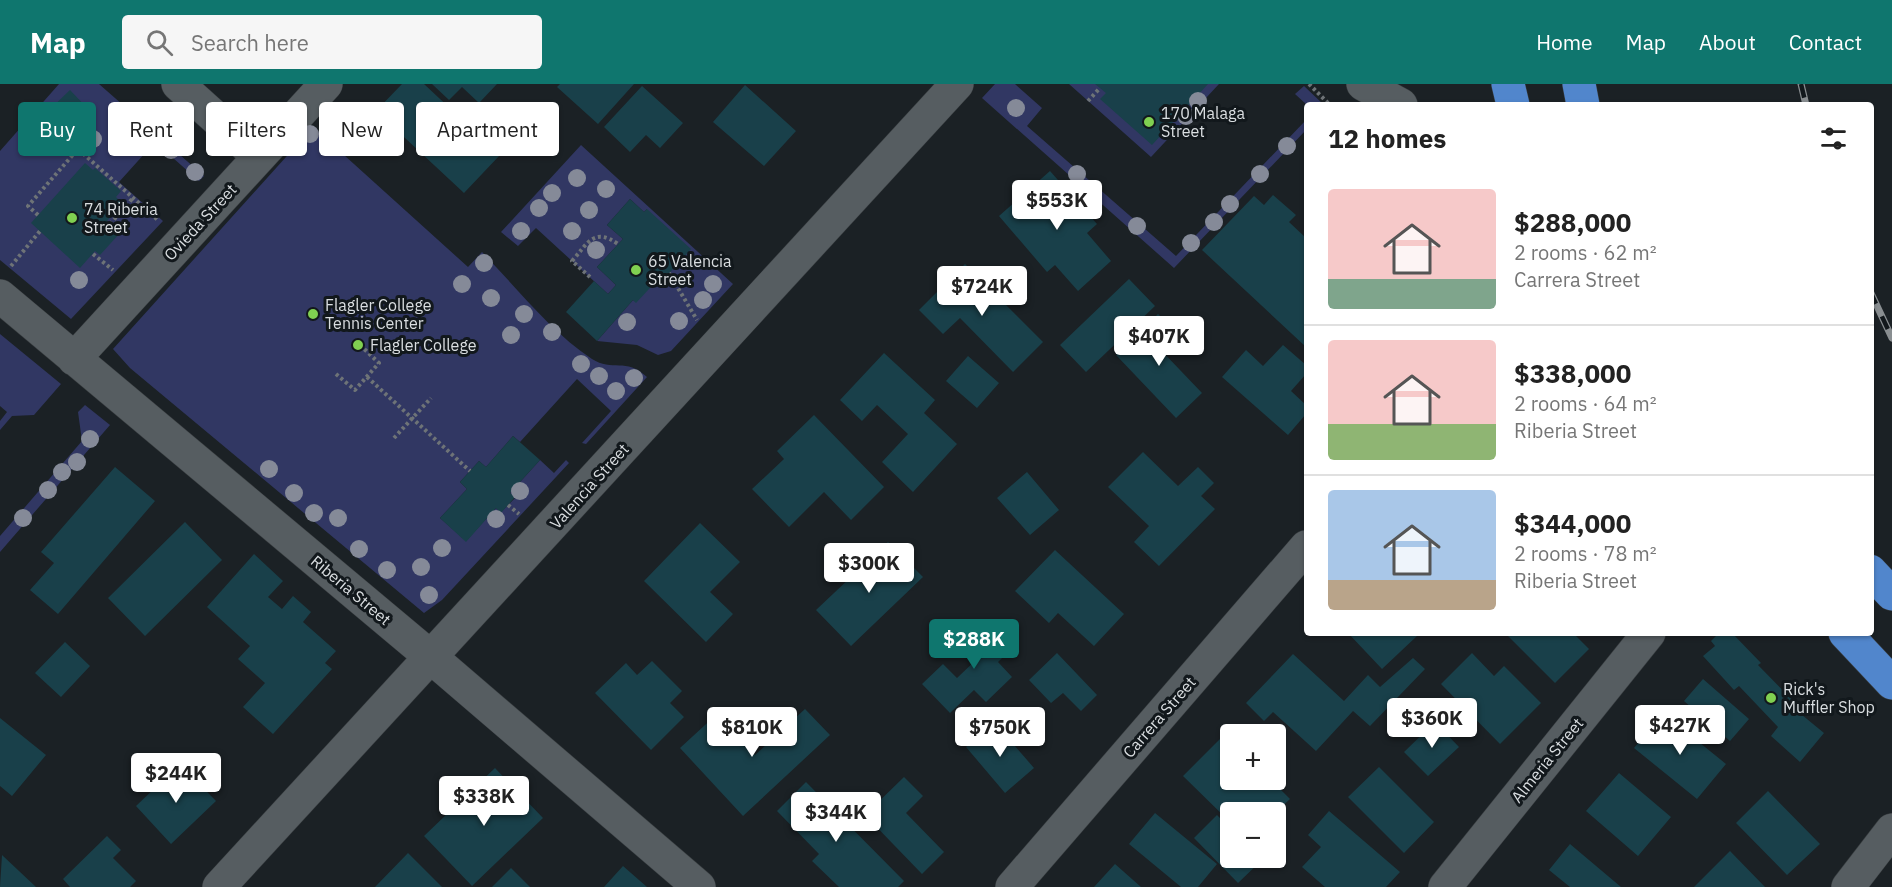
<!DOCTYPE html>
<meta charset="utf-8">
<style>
:root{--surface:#fff;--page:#f6f6f6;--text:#222;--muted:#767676;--line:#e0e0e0;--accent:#0f766e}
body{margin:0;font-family:"IBM Plex Sans",sans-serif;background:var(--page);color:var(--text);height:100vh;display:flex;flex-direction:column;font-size:22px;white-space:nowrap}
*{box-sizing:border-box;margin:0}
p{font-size:20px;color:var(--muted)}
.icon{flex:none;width:33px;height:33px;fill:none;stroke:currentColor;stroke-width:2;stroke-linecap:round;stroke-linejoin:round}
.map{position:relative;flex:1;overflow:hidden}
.details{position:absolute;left:1304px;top:18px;width:570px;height:534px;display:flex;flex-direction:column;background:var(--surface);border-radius:6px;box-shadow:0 2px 4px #0004}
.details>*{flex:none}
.guide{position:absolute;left:18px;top:18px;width:570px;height:54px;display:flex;gap:12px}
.buttons{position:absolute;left:1220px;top:640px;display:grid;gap:12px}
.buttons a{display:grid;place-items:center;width:66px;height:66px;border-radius:6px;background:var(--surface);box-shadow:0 2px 4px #0004;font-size:30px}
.price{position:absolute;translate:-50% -51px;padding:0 14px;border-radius:6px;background:#fff;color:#222;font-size:20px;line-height:39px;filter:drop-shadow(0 2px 3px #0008)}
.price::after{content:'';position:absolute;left:50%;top:36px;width:18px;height:14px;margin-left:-9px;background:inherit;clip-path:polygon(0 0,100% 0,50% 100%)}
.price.selected{background:var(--accent);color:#fff}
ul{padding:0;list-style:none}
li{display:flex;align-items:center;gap:18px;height:150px;padding:0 24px}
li+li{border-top:2px solid var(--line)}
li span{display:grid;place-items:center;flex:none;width:168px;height:120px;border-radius:6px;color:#555}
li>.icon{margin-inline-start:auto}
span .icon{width:72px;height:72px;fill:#fffc;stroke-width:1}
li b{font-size:26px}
h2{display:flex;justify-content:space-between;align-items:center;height:72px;padding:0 24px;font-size:26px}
.chip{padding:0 21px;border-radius:6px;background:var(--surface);box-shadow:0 2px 4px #0004;font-size:21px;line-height:54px}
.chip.selected{background:var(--accent);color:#fff}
header{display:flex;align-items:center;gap:36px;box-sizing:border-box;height:84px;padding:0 30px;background:var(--accent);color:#fff}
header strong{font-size:28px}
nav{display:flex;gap:33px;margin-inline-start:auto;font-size:21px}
.search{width:420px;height:54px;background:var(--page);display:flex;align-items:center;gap:15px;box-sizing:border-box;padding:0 21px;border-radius:6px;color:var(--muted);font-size:22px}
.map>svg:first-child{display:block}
.green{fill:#313763}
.building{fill:#19404a}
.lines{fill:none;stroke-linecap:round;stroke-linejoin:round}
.minor-casing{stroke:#393e41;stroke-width:34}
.highway-casing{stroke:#393e41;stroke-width:34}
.path{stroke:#6e7377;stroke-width:4;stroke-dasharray:3 3;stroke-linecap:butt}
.minor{stroke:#565d61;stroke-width:33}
.highway{stroke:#5186cc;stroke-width:33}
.rail-casing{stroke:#898e91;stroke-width:7}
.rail{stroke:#12181c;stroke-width:4.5;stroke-dasharray:14;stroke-linecap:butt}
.tree{fill:#858a98}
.poi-dot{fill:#80d051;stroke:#12181c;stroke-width:2}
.labels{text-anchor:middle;stroke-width:6;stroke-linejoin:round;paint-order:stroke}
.poi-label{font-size:16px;fill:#dadee1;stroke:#12181c;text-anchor:start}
.street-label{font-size:16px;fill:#dadee1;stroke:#12181c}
</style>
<header>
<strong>Map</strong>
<div class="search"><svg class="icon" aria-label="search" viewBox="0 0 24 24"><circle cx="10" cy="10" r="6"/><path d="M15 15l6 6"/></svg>Search here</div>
<nav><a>Home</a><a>Map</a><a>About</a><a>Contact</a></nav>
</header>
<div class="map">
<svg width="1892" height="803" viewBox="0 0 1892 803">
<rect width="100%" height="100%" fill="#1b2125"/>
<path class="green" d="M59 0H99L204 92 199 97 155 58 119 98 163 137 71 235 0 176V67Z
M995 0H1015L1042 24 1027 42 1176 172 1306 36V46L1174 184 982 14Z
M1069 0H1219L1151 73Z
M1304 2 1324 21H1307L1295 10Z
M313 43 468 183 482 168C517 204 550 247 592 275 612 288 626 273 647 293L586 360 582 359 611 327 577 295 520 358 513 352 486 383 479 377 460 398 467 405 440 434 466 457 496 424 501 428 515 414 510 409 540 376 554 389 566 376 569 379 442 516 424 529 130 284 113 265Z
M581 61 733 200 671 267 658 271 637 261 597 257 633 216 636 218 647 125 644 128 630 115 607 141 623 155 597 183 616 201 608 210 536 144 518 162 501 148Z
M0 250 61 300 34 331 12 332 0 346V337L7 328 0 322Z
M85 321 110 341 0 468V452L82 357 78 328Z"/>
<path class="building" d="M402 0H424L500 71 464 109 376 27Z
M432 0H497L479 19 462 3 449 16Z
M560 0H634L598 40 557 3Z
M1095 0H1208L1152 61 1100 15 1106 9Z
M745 1 796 47 764 82 713 38Z
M642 2 683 39 660 64 646 51 630 68 604 43Z
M70 6 91 28 66 51 45 30Z
M85 79 93 86 95 84 121 107 116 113 123 120 107 137 120 149 100 171 95 167 80 184 31 139Z
M1050 87 1097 140 1087 149 1111 177 1078 207 1055 181 1047 188 999 132Z
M1273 111 1296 131 1289 138 1306 154V263L1202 166 1254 112 1264 121Z
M630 115 644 128 647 125 691 165 664 195 661 192 636 219 633 216 597 257 566 228 594 197 608 210 616 201 597 183 623 155 607 141Z
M965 180 1043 258 1013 288 960 234 943 250 919 226Z
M1129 195 1155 222 1086 288 1060 261Z
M1158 230 1176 247 1158 263 1202 309 1176 334 1116 271Z
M1283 261 1306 281V290L1291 307 1306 321V330L1288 351 1222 293 1246 266 1263 282Z
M884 269 935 316 924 329 957 360 913 408 882 378 908 350 877 321 862 337 840 316Z
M968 272 999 299 977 324 946 297Z
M814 331 884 403 851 436 824 408 789 443 752 405 784 375 777 367Z
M513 352 540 376 510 409 515 413 501 429 496 424 466 458 440 434 467 405 460 398 479 377 486 383Z
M1143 368 1178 402 1198 383 1214 399 1201 412 1215 425 1159 482 1134 458 1149 442 1108 403Z
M115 383 155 417 58 530 30 506 54 479 41 468Z
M1027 388 1059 426 1030 451 997 414Z
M185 438 222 476 145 552 108 514Z
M700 439 740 478 710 508 733 530 706 558 644 497Z
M888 458 923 493 851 562 816 526Z
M1055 466 1124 530 1094 562 1058 529 1049 539 1015 507Z
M254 470 283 497 268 513 282 525 293 512 311 528 303 538 336 567 325 579 332 585 273 650 243 623 265 599 238 575 250 562 207 523Z
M986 535 1013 563 998 578 1012 593 986 618 974 606 950 629 922 600 943 580 957 594 978 574 962 558Z
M1348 549H1413L1417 552 1382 585Z
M1505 549H1573L1589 565 1555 599Z
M1719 549H1732L1761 579 1758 581 1799 623 1796 626 1824 649 1800 678 1771 652 1778 643 1739 602 1734 606 1703 572 1715 562 1711 557Z
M65 558 90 582 61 613 35 589Z
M1057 569 1097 611 1081 627 1063 609 1051 619 1029 596Z
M1472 569 1494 592 1504 582 1541 619 1500 660 1441 600Z
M1293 570 1344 617 1368 591 1380 603 1413 574 1425 585 1370 642 1353 627 1316 667 1273 628 1264 637 1246 619Z
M652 577 682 607 670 619 684 633 651 666 595 609 626 579 637 591Z
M1703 595 1749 635 1730 657 1684 617Z
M805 625 830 651 743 732 680 664 717 630 755 671Z
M1663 629 1726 680 1697 715 1634 664Z
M0 634 46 671 12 712 0 702Z
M1435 638 1459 663 1428 692 1404 668Z
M995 639 1034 684 1005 709 966 663Z
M1233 642 1242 651H1230V696H1271L1290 715 1275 729H1230V738L1183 692Z
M180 680 216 717 171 760 136 722Z
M1379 683 1434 738 1404 769 1348 713Z
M495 684 543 734 472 802 424 752Z
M1619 689 1671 733 1638 772 1586 727Z
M904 693 923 712 906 729 944 768 922 790 865 731Z
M806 698 904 797 898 803H839L812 777 819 770 777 727Z
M1768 707 1820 760 1787 791 1736 739Z
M1329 727 1400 788 1386 803H1325L1302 783 1321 763 1308 751Z
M1155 729 1217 780 1198 803H1181L1129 760Z
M1217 731 1230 744V774L1262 776 1238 799 1194 754Z
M107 752 121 766 113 774 136 797 130 803H70L63 795Z
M1570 760 1621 803H1570L1549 786Z
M1730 767 1765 803H1694Z
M408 769 442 803H375Z
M2 771 36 803H0Z
M1115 780 1141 803H1094Z
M623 782 647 803H604Z
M511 784 530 803H492Z"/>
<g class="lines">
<defs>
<path id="minor" d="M178 0 259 73
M1363 0 1401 21
M0 212 432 574 699 803
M74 275 326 0
M219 803 957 0
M1012 803 1306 463
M1445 803 1649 549
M1848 803 1892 746"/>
<path id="highway" d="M1508 0 1513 21
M1579 0 1583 21
M1870 487 1892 510
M1845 549 1892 599"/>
</defs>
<use href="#minor" class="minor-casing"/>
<use href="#highway" class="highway-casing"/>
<path class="path" d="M1309 0 1330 21
M1088 17 1100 4
M38 131 28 122 78 65 159 137
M110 140 133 114
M93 170 113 186
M11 182 40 147
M669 189 697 236
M590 193 572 177C588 159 594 143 618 160
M336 290 355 306 379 279 361 262
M367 293 470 387
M394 354 431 314
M508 421 519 430"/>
<use href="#minor" class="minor"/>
<use href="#highway" class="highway"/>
<defs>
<path id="rail" d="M1801 0 1806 21
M1870 207 1892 254"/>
</defs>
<use href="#rail" class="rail-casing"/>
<use href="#rail" class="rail"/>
</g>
<g class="tree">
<circle cx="1198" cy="17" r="9"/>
<circle cx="1016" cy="24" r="9"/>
<circle cx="119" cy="29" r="9"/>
<circle cx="1186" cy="32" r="9"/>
<circle cx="310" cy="50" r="9"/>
<circle cx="93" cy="55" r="9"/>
<circle cx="27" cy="60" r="9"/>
<circle cx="1287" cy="62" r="9"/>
<circle cx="171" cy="66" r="9"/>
<circle cx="195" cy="88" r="9"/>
<circle cx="1077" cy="90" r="9"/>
<circle cx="1260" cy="90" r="9"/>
<circle cx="577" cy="94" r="9"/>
<circle cx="606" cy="105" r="9"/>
<circle cx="552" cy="109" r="9"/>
<circle cx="1230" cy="120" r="9"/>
<circle cx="539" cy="124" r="9"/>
<circle cx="589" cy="126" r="9"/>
<circle cx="1214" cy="138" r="9"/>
<circle cx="1137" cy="142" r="9"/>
<circle cx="521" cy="147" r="9"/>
<circle cx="572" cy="147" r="9"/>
<circle cx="1191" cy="159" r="9"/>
<circle cx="596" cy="166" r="9"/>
<circle cx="484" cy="179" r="9"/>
<circle cx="79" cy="196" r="9"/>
<circle cx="462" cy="200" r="9"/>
<circle cx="713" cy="200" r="9"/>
<circle cx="491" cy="214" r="9"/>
<circle cx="703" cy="216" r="9"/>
<circle cx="524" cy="230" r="9"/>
<circle cx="679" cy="237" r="9"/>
<circle cx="627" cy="238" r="9"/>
<circle cx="552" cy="248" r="9"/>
<circle cx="511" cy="251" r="9"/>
<circle cx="581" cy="280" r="9"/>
<circle cx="599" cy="292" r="9"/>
<circle cx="634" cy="294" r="9"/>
<circle cx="616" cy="307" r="9"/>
<circle cx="90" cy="355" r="9"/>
<circle cx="77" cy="378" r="9"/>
<circle cx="269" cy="385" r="9"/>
<circle cx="62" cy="388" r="9"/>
<circle cx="48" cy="406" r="9"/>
<circle cx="520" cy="407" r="9"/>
<circle cx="294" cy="409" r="9"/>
<circle cx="314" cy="429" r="9"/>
<circle cx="23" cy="434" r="9"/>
<circle cx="338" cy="434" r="9"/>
<circle cx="496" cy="435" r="9"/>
<circle cx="442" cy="464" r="9"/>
<circle cx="359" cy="465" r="9"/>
<circle cx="421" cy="483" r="9"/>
<circle cx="387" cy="486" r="9"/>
<circle cx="429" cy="511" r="9"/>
</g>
<g class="poi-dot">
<circle cx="1149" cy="38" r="6"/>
<circle cx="72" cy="134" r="6"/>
<circle cx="636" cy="186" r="6"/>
<circle cx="313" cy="230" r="6"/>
<circle cx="358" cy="261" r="6"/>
<circle cx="1771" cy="614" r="6"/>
</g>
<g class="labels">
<g class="poi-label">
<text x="1161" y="35">170 Malaga<tspan x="1161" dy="18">Street</tspan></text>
<text x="84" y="131">74 Riberia<tspan x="84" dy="18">Street</tspan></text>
<text x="648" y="183">65 Valencia<tspan x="648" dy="18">Street</tspan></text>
<text x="325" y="227">Flagler College<tspan x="325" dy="18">Tennis Center</tspan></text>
<text x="370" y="267">Flagler College</text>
<text x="1783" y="611">Rick's<tspan x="1783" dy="18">Muffler Shop</tspan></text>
</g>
<g class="street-label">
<text transform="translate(200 138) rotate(-47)" y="6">Ovieda Street</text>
<text transform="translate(589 402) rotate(-48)" y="6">Valencia Street</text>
<text transform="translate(351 506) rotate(40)" y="6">Riberia Street</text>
<text transform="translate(1159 633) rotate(-49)" y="6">Carrera Street</text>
<text transform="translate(1547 676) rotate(-51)" y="6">Almeria Street</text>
</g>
</g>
</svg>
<div class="buttons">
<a>+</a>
<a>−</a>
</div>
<b class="price" style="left:1057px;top:147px">$553K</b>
<b class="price" style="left:982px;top:233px">$724K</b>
<b class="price" style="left:1159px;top:283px">$407K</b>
<b class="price" style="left:869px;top:510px">$300K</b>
<b class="price selected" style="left:974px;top:586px">$288K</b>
<b class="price" style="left:1432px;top:665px">$360K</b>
<b class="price" style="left:1680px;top:672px">$427K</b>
<b class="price" style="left:752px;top:674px">$810K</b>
<b class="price" style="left:1000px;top:674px">$750K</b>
<b class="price" style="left:176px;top:720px">$244K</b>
<b class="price" style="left:484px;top:743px">$338K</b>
<b class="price" style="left:836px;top:759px">$344K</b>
<div class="guide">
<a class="chip selected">Buy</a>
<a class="chip">Rent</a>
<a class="chip">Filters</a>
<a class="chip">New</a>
<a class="chip">Apartment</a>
</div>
<section class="details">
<h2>12 homes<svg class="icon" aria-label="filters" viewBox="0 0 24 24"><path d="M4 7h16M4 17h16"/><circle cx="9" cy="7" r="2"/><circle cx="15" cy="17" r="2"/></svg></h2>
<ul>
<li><span style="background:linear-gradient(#f6c9c9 75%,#7fa58c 0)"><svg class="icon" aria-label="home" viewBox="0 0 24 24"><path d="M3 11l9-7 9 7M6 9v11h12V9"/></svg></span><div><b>$288,000</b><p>2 rooms · 62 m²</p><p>Carrera Street</p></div></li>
<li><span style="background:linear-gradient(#f6c9c9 70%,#8fb573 0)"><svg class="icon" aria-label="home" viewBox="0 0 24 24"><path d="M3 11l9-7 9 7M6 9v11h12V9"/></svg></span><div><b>$338,000</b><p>2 rooms · 64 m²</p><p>Riberia Street</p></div></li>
<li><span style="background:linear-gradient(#a9c7e8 75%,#b9a48a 0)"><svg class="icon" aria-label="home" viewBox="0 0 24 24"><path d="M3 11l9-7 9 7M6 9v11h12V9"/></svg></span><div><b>$344,000</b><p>2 rooms · 78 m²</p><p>Riberia Street</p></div></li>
</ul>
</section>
</div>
